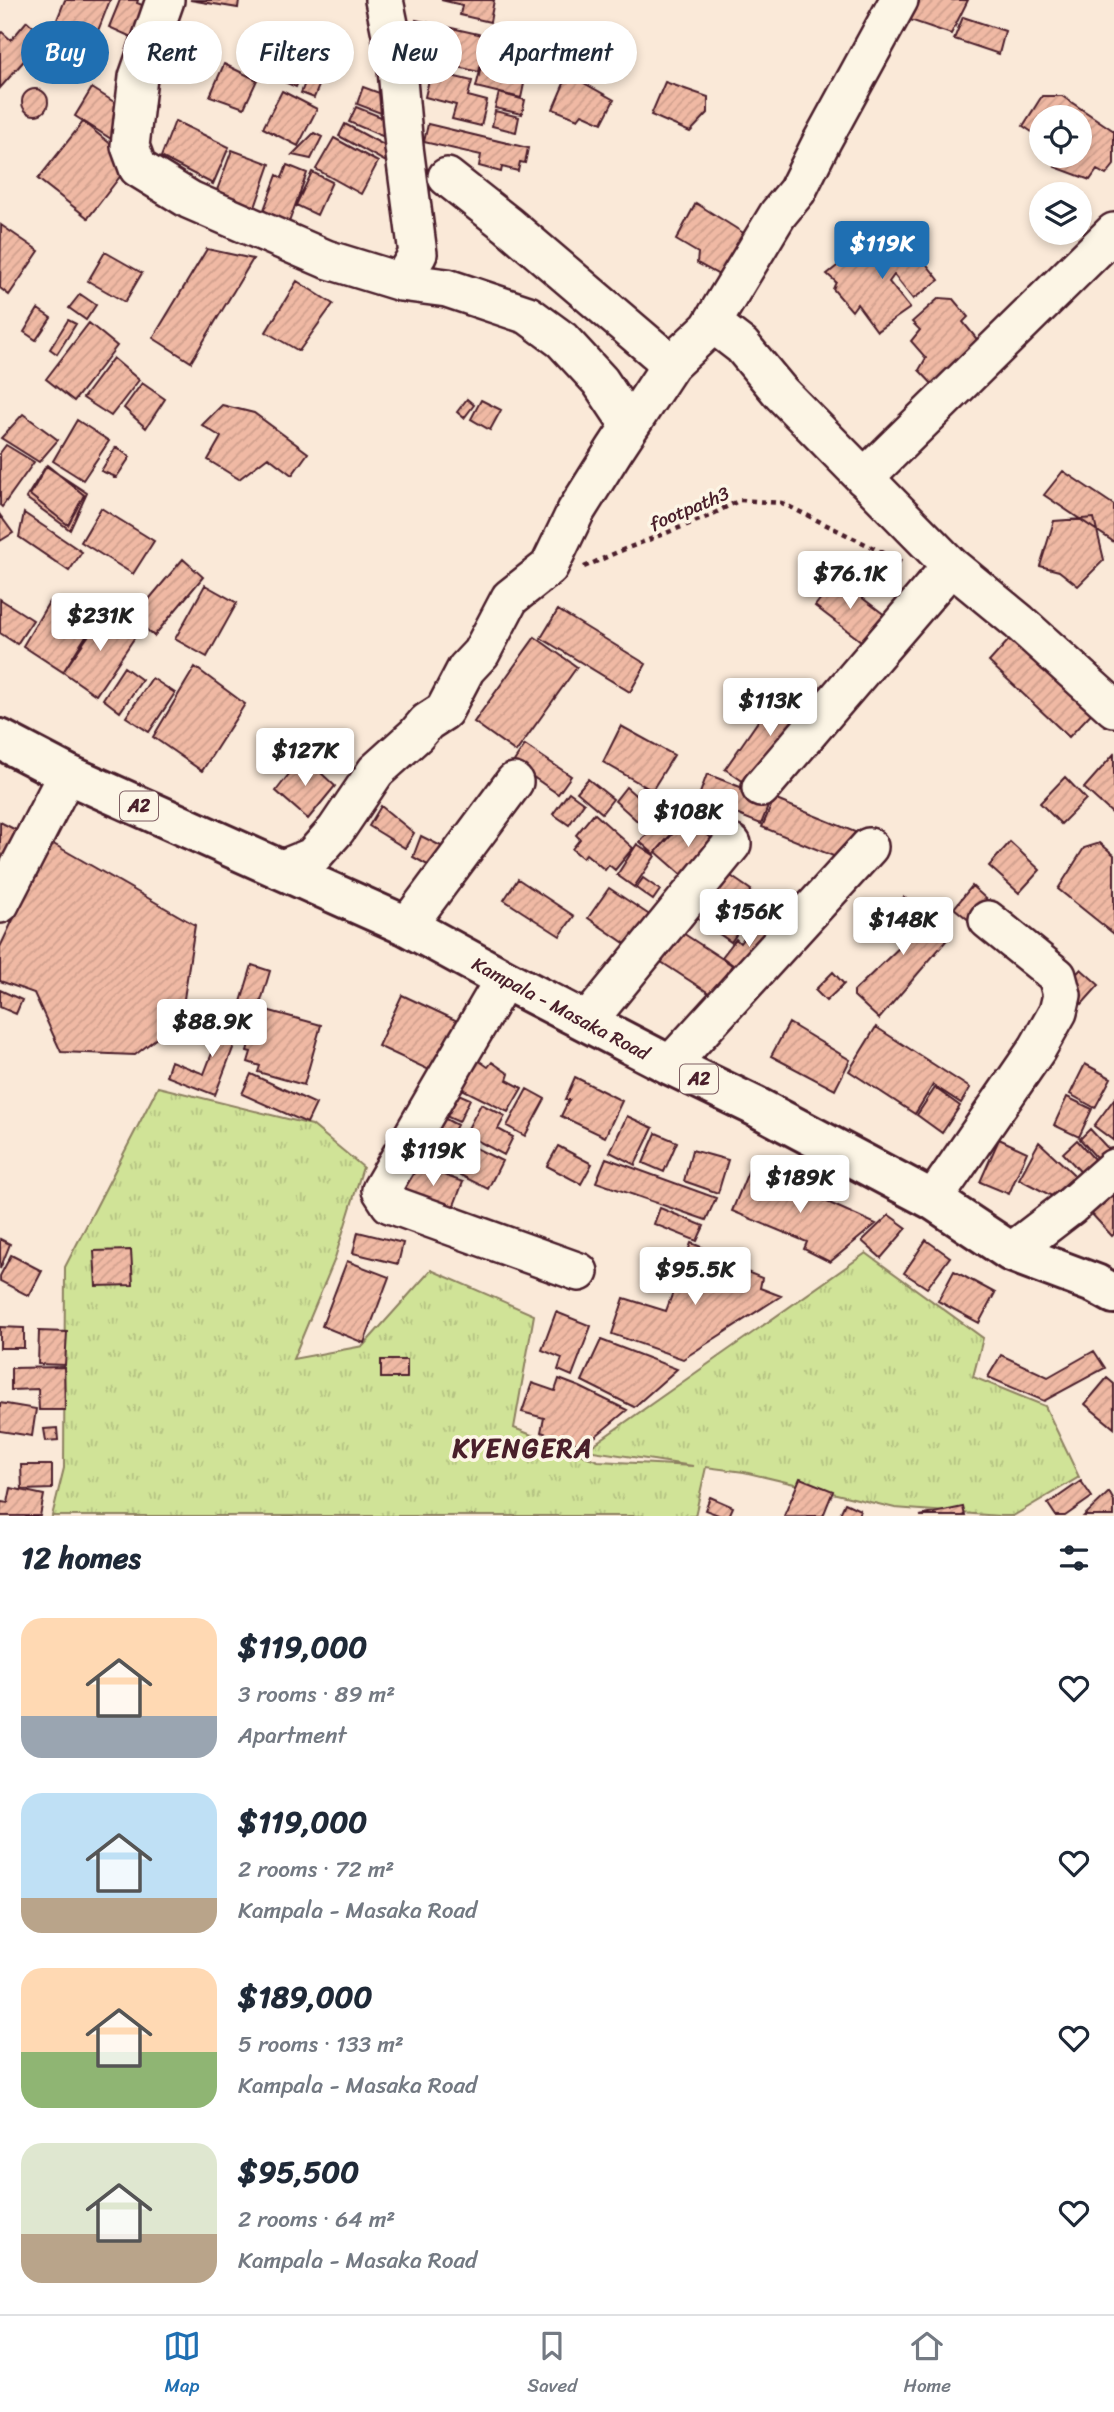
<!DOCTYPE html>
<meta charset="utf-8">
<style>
:root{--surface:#fff;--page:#f2f2f3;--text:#1f2937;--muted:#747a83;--line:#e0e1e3;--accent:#1f6fb2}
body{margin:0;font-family:Sriracha,sans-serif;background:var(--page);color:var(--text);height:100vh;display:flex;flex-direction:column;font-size:26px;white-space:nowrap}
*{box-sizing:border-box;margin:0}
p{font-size:23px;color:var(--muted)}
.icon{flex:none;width:38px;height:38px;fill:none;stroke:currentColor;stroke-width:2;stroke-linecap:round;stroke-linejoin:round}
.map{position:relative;height:1516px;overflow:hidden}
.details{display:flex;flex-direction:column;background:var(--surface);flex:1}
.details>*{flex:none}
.hud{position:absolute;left:21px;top:21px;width:700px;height:63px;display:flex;gap:14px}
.tools{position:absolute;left:1029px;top:105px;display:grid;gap:14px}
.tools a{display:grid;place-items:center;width:63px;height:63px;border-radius:50%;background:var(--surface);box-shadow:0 4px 10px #0003;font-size:35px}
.price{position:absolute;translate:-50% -60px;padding:0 16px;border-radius:7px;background:#fff;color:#222;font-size:23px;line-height:46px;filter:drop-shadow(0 2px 4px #0008)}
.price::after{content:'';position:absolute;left:50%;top:42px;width:21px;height:16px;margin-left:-10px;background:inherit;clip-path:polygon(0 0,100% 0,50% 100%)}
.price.active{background:var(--accent);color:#fff}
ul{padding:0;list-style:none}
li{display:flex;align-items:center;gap:21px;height:175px;padding:0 21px}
li span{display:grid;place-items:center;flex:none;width:196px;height:140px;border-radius:21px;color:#555}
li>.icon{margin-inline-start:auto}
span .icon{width:84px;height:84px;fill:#fffc;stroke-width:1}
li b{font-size:30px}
h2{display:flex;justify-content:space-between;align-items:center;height:84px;padding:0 21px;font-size:30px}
.chip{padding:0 24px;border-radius:32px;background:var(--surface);box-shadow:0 4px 10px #0003;font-size:24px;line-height:63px}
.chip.active{background:var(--accent);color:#fff}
.dock{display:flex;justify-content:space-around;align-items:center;height:98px;border-top:2px solid var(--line);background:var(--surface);font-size:19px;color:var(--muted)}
.dock a{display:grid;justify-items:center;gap:4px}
.dock .active{color:var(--accent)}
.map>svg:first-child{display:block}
.grass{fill:url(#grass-tufts);stroke:#8d8161;stroke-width:2}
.building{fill:url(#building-hatch);stroke:#4a1f2b;stroke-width:2}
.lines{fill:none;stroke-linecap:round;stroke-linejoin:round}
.minor-casing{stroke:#4a1f2b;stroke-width:42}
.highway-casing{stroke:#4a1f2b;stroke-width:44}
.path{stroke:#4a1f2b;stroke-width:4.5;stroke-dasharray:5 5;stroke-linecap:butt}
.minor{stroke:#fcf5e5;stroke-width:37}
.highway{stroke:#fcf5e5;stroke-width:38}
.labels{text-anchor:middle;stroke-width:7;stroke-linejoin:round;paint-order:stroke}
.shield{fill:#fcf5e5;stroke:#7f5f63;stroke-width:2}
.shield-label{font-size:18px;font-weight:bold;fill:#4a1f2b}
.street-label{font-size:19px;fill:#4a1f2b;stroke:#fcf5e5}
.district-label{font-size:26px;font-weight:bold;letter-spacing:2px;fill:#4a1f2b;stroke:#fcf5e5}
</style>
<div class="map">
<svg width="1114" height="1516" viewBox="0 0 1114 1516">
<defs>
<pattern id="grass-tufts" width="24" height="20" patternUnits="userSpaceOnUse" patternTransform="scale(1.75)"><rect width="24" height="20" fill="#d0e397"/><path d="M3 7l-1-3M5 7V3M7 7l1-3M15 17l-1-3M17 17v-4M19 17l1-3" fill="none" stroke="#b4c282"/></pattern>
<pattern id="building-hatch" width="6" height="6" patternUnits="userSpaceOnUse" patternTransform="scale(1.75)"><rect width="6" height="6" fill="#f0b9a4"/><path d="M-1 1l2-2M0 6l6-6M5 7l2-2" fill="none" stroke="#cf9f8d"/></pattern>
</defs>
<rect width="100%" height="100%" fill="#fae9d8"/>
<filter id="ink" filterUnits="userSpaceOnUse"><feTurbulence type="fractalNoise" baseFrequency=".0143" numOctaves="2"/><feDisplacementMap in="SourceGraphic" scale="14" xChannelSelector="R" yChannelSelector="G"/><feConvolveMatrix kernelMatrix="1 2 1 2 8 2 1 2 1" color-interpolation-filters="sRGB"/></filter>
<g filter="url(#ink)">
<path class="grass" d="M158 1087 312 1125 363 1167 334 1261 293 1359 363 1346 431 1270 534 1315 514 1428 598 1461 693 1466 586 1450 866 1253 983 1338 973 1377 1045 1406 1079 1477 1013 1516H1000L895 1508 744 1472 706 1467 695 1516H52L64 1468 65 1267Z"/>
<path class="building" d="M65 0H110L94 41 75 35 76 27 56 22Z
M120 0H138L137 3 152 9 138 40 109 27Z
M190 0H239L238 8Z
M441 0H494L490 22 460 15 462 5Z
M920 0H968L951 34 910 20Z
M963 17 1005 31 999 54 954 39Z
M416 20 487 36 479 72 408 55Z
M27 21 45 37 0 88V34L2 32 11 40Z
M538 48 558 53 551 82 531 77Z
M484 55 528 65 521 98 476 87Z
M275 58 303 70 296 87 268 75Z
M224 64 257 80 244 108 210 96Z
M431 71 472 81 468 96 487 101 481 126 452 119 456 105 425 97Z
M568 74 614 100 602 123 582 114 578 119 553 109Z
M307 78 320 83 314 98 301 93Z
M665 82 708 97V113L690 132 651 115Z
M363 87 393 98 386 115 357 104Z
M92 88 133 114 116 142 75 116Z
M22 102a13 13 0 1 1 26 0a13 13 0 1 1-26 0Z
M282 91 317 109 298 146 263 128Z
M499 93 525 100 522 114 495 108Z
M1042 96H1062L1114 131V165L1106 175 1097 170 1090 180 1055 167 1059 156H1080V117H1041V138L1023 126Z
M356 107 396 123 389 139 349 122Z
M495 111 519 117 516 132 492 126Z
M175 121 229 147 213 184 161 157Z
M83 122 132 161 88 218 38 179Z
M345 124 393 150 386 162 339 136Z
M428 124 528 148 525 163 520 162 518 171 502 167 501 172 479 166 481 155 424 142Z
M314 133 322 137 311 159 292 155Z
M334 138 378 162 361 194 316 169Z
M232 150 270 164 252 216 213 201Z
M287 165 307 173 288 225 262 215 277 175 282 178Z
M312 172 332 182 317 215 296 205Z
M696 203 745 234 719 275 697 263 698 253 676 240Z
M1 225 39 251 9 295 0 288Z
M902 233 939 280 913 299 894 275 889 282 910 308 877 331 857 304 852 311 833 289 836 282 827 274 861 247 875 261Z
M207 249 253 259 191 362 153 338Z
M105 252 142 273 125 302 88 281Z
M297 281 333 304 299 351 266 332Z
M80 294 96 305 86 320 69 308Z
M939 298 953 299 968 317 963 322 984 348 938 390 919 370 926 358 911 341 920 330 912 322Z
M38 309 51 318 36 340 24 332Z
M68 320 76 324 57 354 50 349Z
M89 323 117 346 74 401 46 379Z
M113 358 139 380 111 416 83 398Z
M142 383 165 399 146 428 124 408Z
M467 399 474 405 464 418 457 412Z
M481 400 501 410 490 430 471 419Z
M222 405 254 413 308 453 292 475 268 457 239 479 208 460 221 437 202 425Z
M23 414 58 440 39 462 1 438Z
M77 420 109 441 83 480 53 461Z
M6 445 34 462 2 507 0 505V453Z
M116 447 130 457 116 478H113L116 477 101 471Z
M47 465 84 495 68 525 30 495Z
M46 466 87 493 70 530 26 498Z
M1063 471 1114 505V542L1044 495Z
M101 508 154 541 133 574 81 542Z
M24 513 82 552 69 571 19 537Z
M0 515 13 533 0 541Z
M1094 518 1104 560 1078 586 1059 571 1040 566 1054 521Z
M183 559 203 577 154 636 133 618Z
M836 578 886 616 865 644 815 606Z
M205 585 237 603 207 657 175 639Z
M0 599 33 620 17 644 0 633Z
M49 602 91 628 63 672 23 646Z
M558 610 646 664 630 692 541 638Z
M105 612 137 634 96 695 63 672Z
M1017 631 1098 706 1069 737 989 662Z
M535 637 577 667 516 752 474 722Z
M124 667 142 680 120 712 103 699Z
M195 667 245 704 202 771 153 737Z
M152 678 175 693 149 732 126 717Z
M783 685 815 708 757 791 725 769Z
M621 726 674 755 653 789 648 788 603 762Z
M525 745 571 776 558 794 513 763Z
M1114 754V815L1084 788Z
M303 756 335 786 308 819 276 791Z
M707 774 771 799 761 824 698 799Z
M1065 777 1086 799 1061 824 1040 803Z
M588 779 613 799 602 813 577 792Z
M626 787 656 813 644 827 615 801Z
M569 792 584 803 569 825 553 814Z
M774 799 855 832 843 860 762 827Z
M381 806 414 833 405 848 369 826Z
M594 813 633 848 615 870 609 865 605 870 586 854 583 858 572 849 580 839 576 835Z
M688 817 719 845 688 880 656 852Z
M661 819 674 831 654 854 640 842Z
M0 822 22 833 0 877Z
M421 836 445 848 435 869 413 857Z
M50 842 195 925 181 1019 135 1055 61 1052 34 993 0 981V947Z
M1010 842 1040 870 1019 893 989 866Z
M1100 843 1114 855V934L1058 889 1084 848Z
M637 844 655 856 634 887 617 875Z
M725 872 751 890 744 900 755 908 731 942 695 917Z
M643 878 660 890 653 900 636 888Z
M518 879 574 916 560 936 504 900Z
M972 886 993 905 976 926 954 908Z
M609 888 654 918 633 949 588 918Z
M904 897 952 934 879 1019 854 996V991L907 940 885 918Z
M755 923 774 937 747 975 722 957 736 939 740 943Z
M675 928 732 965 712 995 655 958Z
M252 965 270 971 259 1008 241 1002Z
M1081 969 1099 985 1082 1004 1064 987Z
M833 972 844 984 826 1001 815 990Z
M0 990 22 1000 16 1014 0 1007Z
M402 995 466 1025 442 1076 378 1046Z
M259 1008 321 1025 304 1085 258 1072 260 1066 248 1062 251 1052 247 1051Z
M228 1011 245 1017 215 1095 166 1076 171 1061 204 1074Z
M789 1023 850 1060 835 1090 771 1056Z
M876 1027 970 1088 961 1103 933 1085 915 1114 849 1071Z
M471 1055 488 1067 492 1062 509 1074 507 1080 522 1088 508 1112 458 1087Z
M1085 1064 1111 1078 1095 1108 1070 1094Z
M251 1074 316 1104 307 1123 242 1094Z
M575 1077 622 1101 605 1137 561 1116 569 1100H565Z
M935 1088 960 1106 942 1133 917 1115Z
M527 1089 545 1099 525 1136 507 1126Z
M449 1090 470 1099 459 1122 439 1113Z
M1067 1097 1092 1109 1079 1137 1054 1125Z
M1114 1099V1141L1094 1126Z
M481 1104 505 1116 498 1129 513 1137 504 1155 465 1134Z
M438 1115 457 1125 451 1136 502 1161 488 1189 418 1154Z
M627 1116 653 1128 635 1165 610 1152Z
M1090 1129 1113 1154 1102 1164 1080 1139Z
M656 1133 677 1142 664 1172 643 1163Z
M999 1139 1027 1152 1009 1194 980 1182Z
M1077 1140 1102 1168 1088 1180 1063 1153Z
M1039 1142 1085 1185 1071 1206 1019 1179Z
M558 1146 592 1164 581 1184 547 1166Z
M692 1150 728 1160 718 1193 684 1181Z
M606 1158 716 1198 706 1220 596 1182Z
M414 1164 463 1182 451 1213 403 1195Z
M750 1167 876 1224 830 1262 804 1249 807 1242 732 1211Z
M1114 1191V1234L1112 1236 1090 1212Z
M660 1208 704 1226 697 1241 654 1224Z
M889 1215 907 1228 881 1258 862 1241Z
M358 1232 403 1243 398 1264 353 1253Z
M0 1239 10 1244 0 1269Z
M926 1240 950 1257 927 1288 904 1273Z
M691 1243 717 1253 715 1259 762 1278 760 1288 781 1296 683 1359 612 1334 624 1298 666 1311Z
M131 1250 133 1285 96 1286 94 1251Z
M11 1255 42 1271 29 1296 0 1281V1276Z
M347 1261 389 1277 364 1343 322 1326Z
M954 1271 995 1293 979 1323 938 1301Z
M556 1312 591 1326 572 1376 558 1370 562 1358 542 1350Z
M0 1327 24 1328V1348H0Z
M39 1331 67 1332 65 1365 38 1364Z
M601 1340 677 1369 634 1407 582 1381Z
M1094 1351 1105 1368 1044 1401 988 1377 1001 1355 1048 1377Z
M381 1360H407V1378H381Z
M64 1367 65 1410H39L38 1389 11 1390V1368Z
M1107 1378 1114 1384V1428L1085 1404Z
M559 1379 580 1387 627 1410 584 1446 541 1432 544 1418 522 1412 532 1383 555 1391Z
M0 1403 36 1409 32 1436 0 1431Z
M57 1428 58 1440 46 1441 44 1429Z
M21 1465H52V1489L22 1490Z
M800 1478 833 1491 823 1516H784Z
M1081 1481 1092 1497 1065 1516H1056L1048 1504Z
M11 1488 44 1495 40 1516H0L1 1502 8 1503Z
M1109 1492 1114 1501V1516H1084Z
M710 1497 733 1507 729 1516H721L705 1510Z
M845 1503 860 1510 858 1516H839Z
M963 1507 965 1516H920Z"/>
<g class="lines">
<defs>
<path id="minor" d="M165 0 138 77 130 146 138 168 190 200 326 259 401 282 447 288 528 315 562 340 600 381 630 426
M384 0 396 58 404 147 418 254 401 282
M447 177 508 225 671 364
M709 328 716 326 742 346 781 393 951 566 1019 622 1114 708
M864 478 1114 232
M761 788 951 566
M280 870 312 857 336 830 376 771 416 735 427 722 444 711 466 669 481 653 510 598 549 567 576 511 615 449 671 364 709 328 778 214 797 191 822 141 899 0
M0 904 67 774
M407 926 514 782
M504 979 381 1190 390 1204 579 1272
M587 1022 732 844
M670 1065 869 847
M933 1200 1037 1049 1058 1012 1062 995 1057 976 988 920
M1011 1252 1071 1206 1114 1168"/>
<path id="highway" d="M0 739 67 774 407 926 504 979 670 1065 753 1105 933 1200 1011 1252 1096 1284 1114 1294"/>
</defs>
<use href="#minor" class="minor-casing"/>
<use href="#highway" class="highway-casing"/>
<path class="path" d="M584 567 620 551 707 517 740 500 782 503 904 563"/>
<use href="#minor" class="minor"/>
<use href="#highway" class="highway"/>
</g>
</g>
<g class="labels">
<g class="shield">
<rect x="120" y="791.5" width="38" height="29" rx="5"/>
<rect x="680" y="1064.5" width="38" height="29" rx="5"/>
</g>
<g class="shield-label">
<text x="139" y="812">A2</text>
<text x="699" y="1085">A2</text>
</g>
<g class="street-label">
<text transform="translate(689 508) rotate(-23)" y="7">footpath3</text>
<text transform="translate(561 1008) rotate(28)" y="7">Kampala - Masaka Road</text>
</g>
<g class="district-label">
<text x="523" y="1457">KYENGERA</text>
</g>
</g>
</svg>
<div class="tools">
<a><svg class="icon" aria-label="locate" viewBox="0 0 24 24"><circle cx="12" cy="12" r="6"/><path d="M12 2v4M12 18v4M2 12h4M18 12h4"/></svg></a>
<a><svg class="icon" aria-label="layers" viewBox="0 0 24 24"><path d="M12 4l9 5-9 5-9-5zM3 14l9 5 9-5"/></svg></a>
</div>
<b class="price active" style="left:882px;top:281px">$119K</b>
<b class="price" style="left:850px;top:611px">$76.1K</b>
<b class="price" style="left:100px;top:653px">$231K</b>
<b class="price" style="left:770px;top:738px">$113K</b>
<b class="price" style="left:305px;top:788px">$127K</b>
<b class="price" style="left:688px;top:849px">$108K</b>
<b class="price" style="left:749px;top:949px">$156K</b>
<b class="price" style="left:903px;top:957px">$148K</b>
<b class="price" style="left:212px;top:1059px">$88.9K</b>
<b class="price" style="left:433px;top:1188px">$119K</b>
<b class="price" style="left:800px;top:1215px">$189K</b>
<b class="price" style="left:695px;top:1307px">$95.5K</b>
<div class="hud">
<a class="chip active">Buy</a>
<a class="chip">Rent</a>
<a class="chip">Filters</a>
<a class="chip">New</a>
<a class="chip">Apartment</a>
</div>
</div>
<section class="details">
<h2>12 homes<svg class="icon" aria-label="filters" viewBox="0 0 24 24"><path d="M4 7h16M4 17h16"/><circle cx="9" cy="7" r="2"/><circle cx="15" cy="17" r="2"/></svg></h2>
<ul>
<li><span style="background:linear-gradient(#ffd9b3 70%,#9aa5b1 0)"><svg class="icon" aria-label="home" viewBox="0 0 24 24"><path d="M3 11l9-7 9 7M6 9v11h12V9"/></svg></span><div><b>$119,000</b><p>3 rooms · 89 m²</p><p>Apartment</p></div><svg class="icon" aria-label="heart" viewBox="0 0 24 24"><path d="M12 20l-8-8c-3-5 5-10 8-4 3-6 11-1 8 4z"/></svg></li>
<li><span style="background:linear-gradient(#bfe0f5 75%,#b9a48a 0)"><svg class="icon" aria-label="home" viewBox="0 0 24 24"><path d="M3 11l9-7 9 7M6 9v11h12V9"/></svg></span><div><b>$119,000</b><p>2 rooms · 72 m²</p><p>Kampala - Masaka Road</p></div><svg class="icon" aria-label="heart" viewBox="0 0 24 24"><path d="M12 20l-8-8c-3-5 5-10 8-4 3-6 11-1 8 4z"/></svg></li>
<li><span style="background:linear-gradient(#ffd9b3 60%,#8fb573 0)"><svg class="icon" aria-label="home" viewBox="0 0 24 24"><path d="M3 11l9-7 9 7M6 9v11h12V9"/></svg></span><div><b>$189,000</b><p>5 rooms · 133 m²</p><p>Kampala - Masaka Road</p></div><svg class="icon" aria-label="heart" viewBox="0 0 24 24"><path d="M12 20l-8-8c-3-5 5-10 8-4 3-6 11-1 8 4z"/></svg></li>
<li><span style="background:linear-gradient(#dfe7d0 65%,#b9a48a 0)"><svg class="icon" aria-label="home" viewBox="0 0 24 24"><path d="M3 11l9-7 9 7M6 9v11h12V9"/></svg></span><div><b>$95,500</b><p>2 rooms · 64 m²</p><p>Kampala - Masaka Road</p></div><svg class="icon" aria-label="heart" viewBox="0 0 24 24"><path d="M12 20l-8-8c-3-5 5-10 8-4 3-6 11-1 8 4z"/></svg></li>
</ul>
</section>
<nav class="dock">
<a class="active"><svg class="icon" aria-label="map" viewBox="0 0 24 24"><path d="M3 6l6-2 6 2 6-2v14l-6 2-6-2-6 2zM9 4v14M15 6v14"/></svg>Map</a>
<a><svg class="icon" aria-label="saved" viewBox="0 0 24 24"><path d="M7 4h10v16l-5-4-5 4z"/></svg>Saved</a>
<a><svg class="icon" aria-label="home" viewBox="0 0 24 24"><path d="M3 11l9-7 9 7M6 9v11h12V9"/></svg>Home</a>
</nav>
